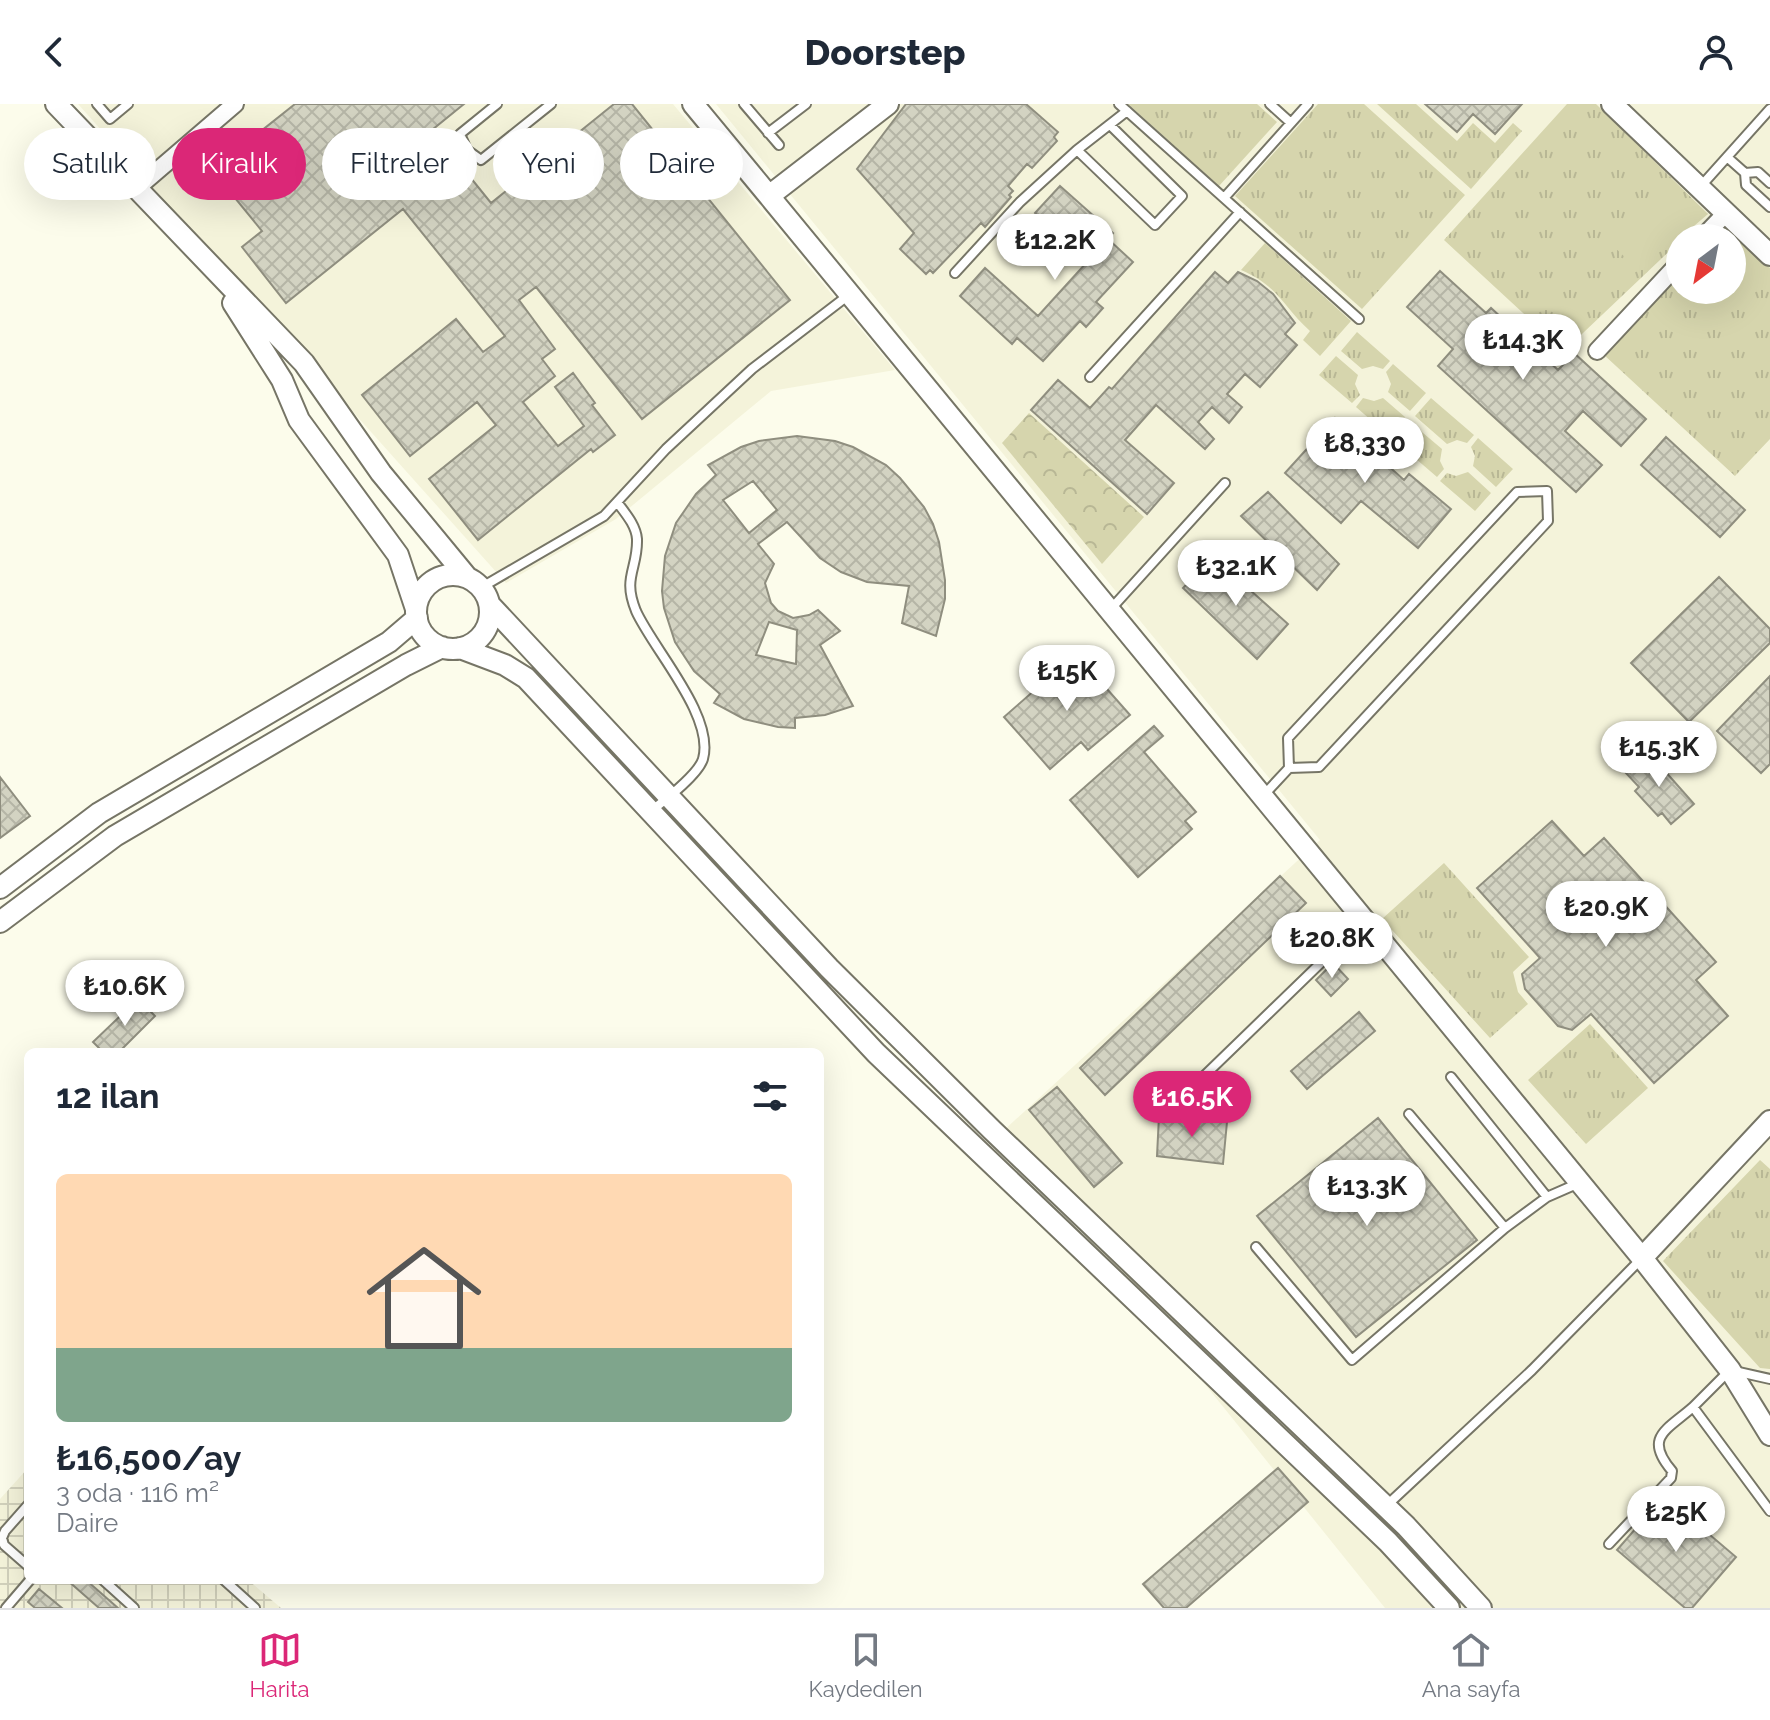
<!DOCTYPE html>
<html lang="tr">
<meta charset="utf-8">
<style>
:root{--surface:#fff;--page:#f2f2f3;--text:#1f2937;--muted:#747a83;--line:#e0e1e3;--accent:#db2777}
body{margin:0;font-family:Raleway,sans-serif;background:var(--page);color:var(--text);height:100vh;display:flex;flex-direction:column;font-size:30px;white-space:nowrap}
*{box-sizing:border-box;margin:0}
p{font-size:26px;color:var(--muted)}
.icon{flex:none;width:44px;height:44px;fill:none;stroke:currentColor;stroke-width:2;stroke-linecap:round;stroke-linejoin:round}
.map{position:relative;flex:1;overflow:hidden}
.panel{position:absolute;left:24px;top:944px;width:800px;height:536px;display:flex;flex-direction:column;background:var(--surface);border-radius:12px;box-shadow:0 8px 32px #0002}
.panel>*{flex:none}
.banner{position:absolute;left:24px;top:24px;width:800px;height:72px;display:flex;gap:16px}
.needle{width:52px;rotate:212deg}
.tools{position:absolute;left:1666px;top:120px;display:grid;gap:16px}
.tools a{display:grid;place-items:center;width:80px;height:80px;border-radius:50%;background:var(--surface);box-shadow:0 8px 32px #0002;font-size:40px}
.price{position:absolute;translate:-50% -68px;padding:0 18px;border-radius:28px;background:#fff;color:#222;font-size:26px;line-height:52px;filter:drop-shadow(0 2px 4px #0008)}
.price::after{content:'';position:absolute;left:50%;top:48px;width:24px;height:18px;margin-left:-12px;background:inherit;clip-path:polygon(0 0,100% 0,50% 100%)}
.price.current{background:var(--accent);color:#fff}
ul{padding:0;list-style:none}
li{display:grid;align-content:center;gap:16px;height:424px;padding:0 32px}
li span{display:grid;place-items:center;height:248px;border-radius:12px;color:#555}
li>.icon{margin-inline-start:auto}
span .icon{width:144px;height:144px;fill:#fffc;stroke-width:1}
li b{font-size:34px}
h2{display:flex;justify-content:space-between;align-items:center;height:96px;padding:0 32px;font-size:34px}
.tag{padding:0 28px;border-radius:36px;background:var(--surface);box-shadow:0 8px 32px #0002;font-size:28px;line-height:72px}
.tag.current{background:var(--accent);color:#fff}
header{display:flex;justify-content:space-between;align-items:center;height:104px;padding:0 32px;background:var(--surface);font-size:36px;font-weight:800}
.tabs{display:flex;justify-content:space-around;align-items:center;height:112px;border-top:2px solid var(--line);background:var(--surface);font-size:22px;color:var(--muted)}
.tabs a{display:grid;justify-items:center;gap:4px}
.tabs .current{color:var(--accent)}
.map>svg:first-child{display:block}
.built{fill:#f4f3da;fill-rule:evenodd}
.industrial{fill:url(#industrial-grid)}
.grass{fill:url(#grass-tufts)}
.forest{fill:url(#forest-crowns)}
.garden{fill:#d6d5ad}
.building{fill:url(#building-cross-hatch);stroke:#8f8e7f;stroke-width:2;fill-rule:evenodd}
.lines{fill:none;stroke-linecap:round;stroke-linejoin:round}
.service-casing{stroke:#767566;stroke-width:12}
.minor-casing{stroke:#767566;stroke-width:20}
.tertiary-casing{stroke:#767566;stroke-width:24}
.service{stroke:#fff;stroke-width:8}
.minor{stroke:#fff;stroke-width:16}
.tertiary{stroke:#fff;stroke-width:20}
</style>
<header><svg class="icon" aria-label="back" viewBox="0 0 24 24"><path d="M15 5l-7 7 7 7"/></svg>Doorstep<svg class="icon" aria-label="person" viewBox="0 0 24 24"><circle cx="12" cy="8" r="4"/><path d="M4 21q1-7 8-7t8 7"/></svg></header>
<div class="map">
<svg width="1770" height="1504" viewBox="0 0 1770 1504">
<defs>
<pattern id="industrial-grid" width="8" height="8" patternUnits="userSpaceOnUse" patternTransform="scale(2)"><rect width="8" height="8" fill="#f4f3da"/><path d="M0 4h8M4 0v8" fill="none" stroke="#d1d0bb"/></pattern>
<pattern id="grass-tufts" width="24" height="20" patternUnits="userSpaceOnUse" patternTransform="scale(2)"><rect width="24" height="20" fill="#d6d5ad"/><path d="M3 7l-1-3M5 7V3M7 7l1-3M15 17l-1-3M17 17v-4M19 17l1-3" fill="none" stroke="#b8b795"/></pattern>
<pattern id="forest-crowns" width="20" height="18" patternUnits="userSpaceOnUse" patternTransform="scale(2)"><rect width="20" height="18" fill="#d6d5ad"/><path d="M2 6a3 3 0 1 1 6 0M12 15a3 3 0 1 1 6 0" fill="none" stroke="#b8b795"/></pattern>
<pattern id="building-cross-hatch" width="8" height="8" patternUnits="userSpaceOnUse" patternTransform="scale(2)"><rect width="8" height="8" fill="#d3d3c2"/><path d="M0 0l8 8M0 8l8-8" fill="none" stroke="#b5b5a6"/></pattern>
</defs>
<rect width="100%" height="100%" fill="#fcfceb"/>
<path class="built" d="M78 0H673L895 266 771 287 616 415 506 479Z
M716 0H1770V1504H1385L1002 1028 1320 736ZM1680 134H1732V186H1680Z"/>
<path class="industrial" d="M28 1364V1476H248L281 1504H0V1395Z"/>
<path class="grass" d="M1128 0H1257L1277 18 1219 82Z
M1318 0H1364L1465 91 1362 205 1235 92Z
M1377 0H1416L1457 37 1473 19 1495 39 1513 19 1522 27 1471 85Z
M1567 0H1596L1708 110 1680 134V137L1564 247 1444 136Z
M1724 120 1770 164V335L1735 372 1603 250 1680 167V186H1732V134H1711Z
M1265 139 1351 217 1320 252 1303 236 1310 227C1282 202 1280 183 1241 166Z
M1357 228 1390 257 1383 265 1373 262 1362 265 1341 247Z
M1336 252 1358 271 1355 280 1360 291 1352 299 1319 271Z
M1393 260 1426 289 1410 307 1388 288 1391 280 1386 268Z
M1363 294 1374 297 1383 294 1405 313 1388 331 1356 303Z
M1431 294 1474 331 1467 339 1457 336 1447 340 1415 312Z
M1410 318 1442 345 1440 357 1444 365 1437 373 1394 336Z
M1478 334 1513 365 1496 383 1473 362 1475 352 1471 343Z
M1468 368 1491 389 1475 407 1440 377 1447 369 1456 372Z
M1444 759 1529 853 1513 868 1518 888 1528 900 1490 934 1382 815Z
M1590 920 1648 984 1586 1040 1528 976Z
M1760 1056 1770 1065V1265L1760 1264 1663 1157Z"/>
<path class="forest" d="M1029 309 1144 413 1102 460 1002 339Z"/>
<path class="garden" d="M1656 85 1687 112 1634 162 1606 135Z"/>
<path class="building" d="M295 0H464L432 26 491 99 614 0H632L790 196 642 315 536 183 519 196 555 245 542 255 555 272 523 298 558 342 584 322 555 283 573 269 595 299 592 301 615 331 593 348 591 345 478 436 429 375 496 321 477 298 410 352 362 291 456 215 483 248 505 232 403 105 286 199 242 143 262 127 212 66Z
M906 0H1026L1058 28 1054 33 1057 37 1032 64 1027 60 1008 82 1013 87 1009 91 1011 93 985 123 981 119 933 169 930 166 926 170 900 145 914 129 857 65Z
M1425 0H1522L1495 30 1473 10 1457 28Z
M1060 82 1113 129 1108 135 1133 158 1096 198 1103 204 1086 223 1080 217 1043 257 1017 234 1012 240 960 192 985 164 1038 212 1088 157 1035 109Z
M1440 167 1486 209 1491 204 1558 266 1574 249 1646 315 1621 342 1583 307 1565 327 1602 361 1576 388 1438 262 1453 245 1407 203Z
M1215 168 1228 179 1238 168 1257 177 1273 190 1295 219 1285 230 1297 241 1260 283 1245 270 1227 290 1242 303 1229 319 1212 303 1198 318 1214 335 1205 345 1156 301 1125 336 1174 379 1147 410 1031 306 1058 276 1090 304 1109 283 1112 285Z
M1335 314 1404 376 1409 370 1451 405 1418 444 1361 397 1341 419 1285 369Z
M797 332 835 337 853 343 886 361 900 374 924 403 933 420 939 438 945 476V495L936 532 902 519 909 482 867 478 841 468 820 454 787 418 758 440 774 460 765 479 771 499 778 507 793 514 809 511 818 506 840 527 820 541 853 602 825 611 795 614V624L778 623 744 615 714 599 720 590 694 567 675 538 664 504 662 487 665 452 676 419 696 390 716 371 708 361 741 343 759 337ZM753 377 777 406 749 429 723 396ZM769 518 797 526 796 560 756 551Z
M1666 333 1745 406 1720 433 1641 361Z
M1268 388 1339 460 1317 486 1241 412Z
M1213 453 1288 520 1257 555 1183 484Z
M1719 473 1770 525V539L1689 618 1631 559Z
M1076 550 1130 611 1088 646 1081 638 1050 665 1004 613Z
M1770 572V660L1761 669 1717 627Z
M1154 622 1163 632 1144 648 1196 708 1185 717 1192 725 1138 773 1070 696Z
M1649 649 1694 700 1671 720 1662 709 1658 712 1635 687 1639 683 1626 669Z
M0 673 30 712 0 734Z
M1552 717 1584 752 1604 734 1716 858 1696 876 1728 912 1654 979 1591 910 1572 926 1558 922 1525 885 1522 870 1540 854 1477 784Z
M1280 772 1306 799 1105 991 1080 964Z
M1333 859 1348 875 1331 892 1316 876Z
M138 895 155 912 119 948H103L93 938Z
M1359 908 1375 927 1307 985 1291 967Z
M1057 983 1122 1059 1094 1083 1029 1006Z
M1159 1012 1227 1018 1223 1060 1157 1052Z
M1378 1014 1477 1136 1356 1233 1257 1112Z
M1278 1364 1308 1398 1186 1504H1164L1143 1480Z
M1664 1392 1736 1453 1692 1504H1685L1617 1446Z
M67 1476H86L118 1504H99Z
M39 1485 62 1504H35L28 1498Z"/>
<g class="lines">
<defs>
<path id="service" d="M97 0 110 15 128 0
M497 0 460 30 467 46 481 56 551 0
M744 0 779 41
M1119 0 1359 215
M1270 0 1291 19
M768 29 806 0
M1077 46 1155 121 1182 92 1110 21
M1727 53 1745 69 1758 68 1770 79
M1745 69 1746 81 1770 103
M1701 82 1770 5
M1224 94 1308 0
M955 169 1020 98 1077 46 1127 7
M1090 273 1240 108
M617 398C625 409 636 421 637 435 638 465 622 473 636 507 653 545 715 612 703 655 698 671 665 696 651 707
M482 483 604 412 666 345 752 265 850 190
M1109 507 1225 379
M1262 693 1289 664 1288 634 1517 388 1547 387 1548 417 1319 663 1289 664
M1451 973 1547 1093
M1172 1003 1363 818
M1409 1010 1505 1124
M1256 1143 1352 1256 1505 1124 1547 1093 1579 1079
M1770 1275 1730 1266 1693 1303 1770 1407
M28 1401 5 1427 2 1434 4 1441 28 1462
M1385 1403 1532 1266 1642 1154
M1609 1440 1671 1374 1672 1367C1643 1333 1667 1326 1693 1303
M103 1476 134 1504
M224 1476 255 1504
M6 1504 30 1476"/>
<path id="minor" d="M136 85 235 0
M1702 134 1726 109
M1597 247 1680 158"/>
<path id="tertiary" d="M56 0 304 259 381 369 466 472
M693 0 769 92
M888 0 769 92 1642 1154 1770 1017
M1612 0 1770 151
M233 199 282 276 299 316 398 451 416 505
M416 508a37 37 0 1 1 74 0a37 37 0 1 1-74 0Z
M490 501 829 864 992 1026 1406 1422 1481 1504
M460 544 505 561 526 574 876 949 1388 1438 1449 1504
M0 784 99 709 389 538 417 514
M0 818 115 732 406 561 442 543
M1642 1154 1730 1266 1770 1331"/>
</defs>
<use href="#service" class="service-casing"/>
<use href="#minor" class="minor-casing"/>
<use href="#tertiary" class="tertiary-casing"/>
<use href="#service" class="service"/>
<use href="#minor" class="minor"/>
<use href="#tertiary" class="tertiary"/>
</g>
</svg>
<div class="tools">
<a><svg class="needle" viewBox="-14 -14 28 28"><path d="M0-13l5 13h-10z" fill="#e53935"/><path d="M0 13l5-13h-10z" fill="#747a83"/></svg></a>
</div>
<b class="price" style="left:1055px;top:178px">₺12.2K</b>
<b class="price" style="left:1523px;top:278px">₺14.3K</b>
<b class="price" style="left:1365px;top:381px">₺8,330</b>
<b class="price" style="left:1236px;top:504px">₺32.1K</b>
<b class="price" style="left:1067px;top:609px">₺15K</b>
<b class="price" style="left:1659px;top:685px">₺15.3K</b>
<b class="price" style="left:1606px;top:845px">₺20.9K</b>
<b class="price" style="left:1332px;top:876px">₺20.8K</b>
<b class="price" style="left:125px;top:924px">₺10.6K</b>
<b class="price current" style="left:1192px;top:1035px">₺16.5K</b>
<b class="price" style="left:1367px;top:1124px">₺13.3K</b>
<b class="price" style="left:1676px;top:1450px">₺25K</b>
<div class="banner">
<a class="tag">Satılık</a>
<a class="tag current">Kiralık</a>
<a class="tag">Filtreler</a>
<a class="tag">Yeni</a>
<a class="tag">Daire</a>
</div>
<section class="panel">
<h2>12 ilan<svg class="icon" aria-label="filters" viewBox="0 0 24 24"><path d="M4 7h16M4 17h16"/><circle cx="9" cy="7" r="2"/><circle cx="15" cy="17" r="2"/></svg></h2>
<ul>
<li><span style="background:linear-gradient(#ffd9b3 70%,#7fa58c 0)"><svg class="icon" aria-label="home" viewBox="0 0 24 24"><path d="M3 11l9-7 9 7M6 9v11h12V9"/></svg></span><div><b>₺16,500/ay</b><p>3 oda · 116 m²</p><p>Daire</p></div></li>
</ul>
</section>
</div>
<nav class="tabs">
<a class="current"><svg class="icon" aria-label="map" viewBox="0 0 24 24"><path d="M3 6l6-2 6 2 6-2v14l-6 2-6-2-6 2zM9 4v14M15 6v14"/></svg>Harita</a>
<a><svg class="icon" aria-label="saved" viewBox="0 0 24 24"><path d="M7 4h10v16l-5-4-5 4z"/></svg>Kaydedilen</a>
<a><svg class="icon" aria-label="home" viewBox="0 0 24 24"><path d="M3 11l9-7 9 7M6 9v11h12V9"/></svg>Ana sayfa</a>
</nav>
